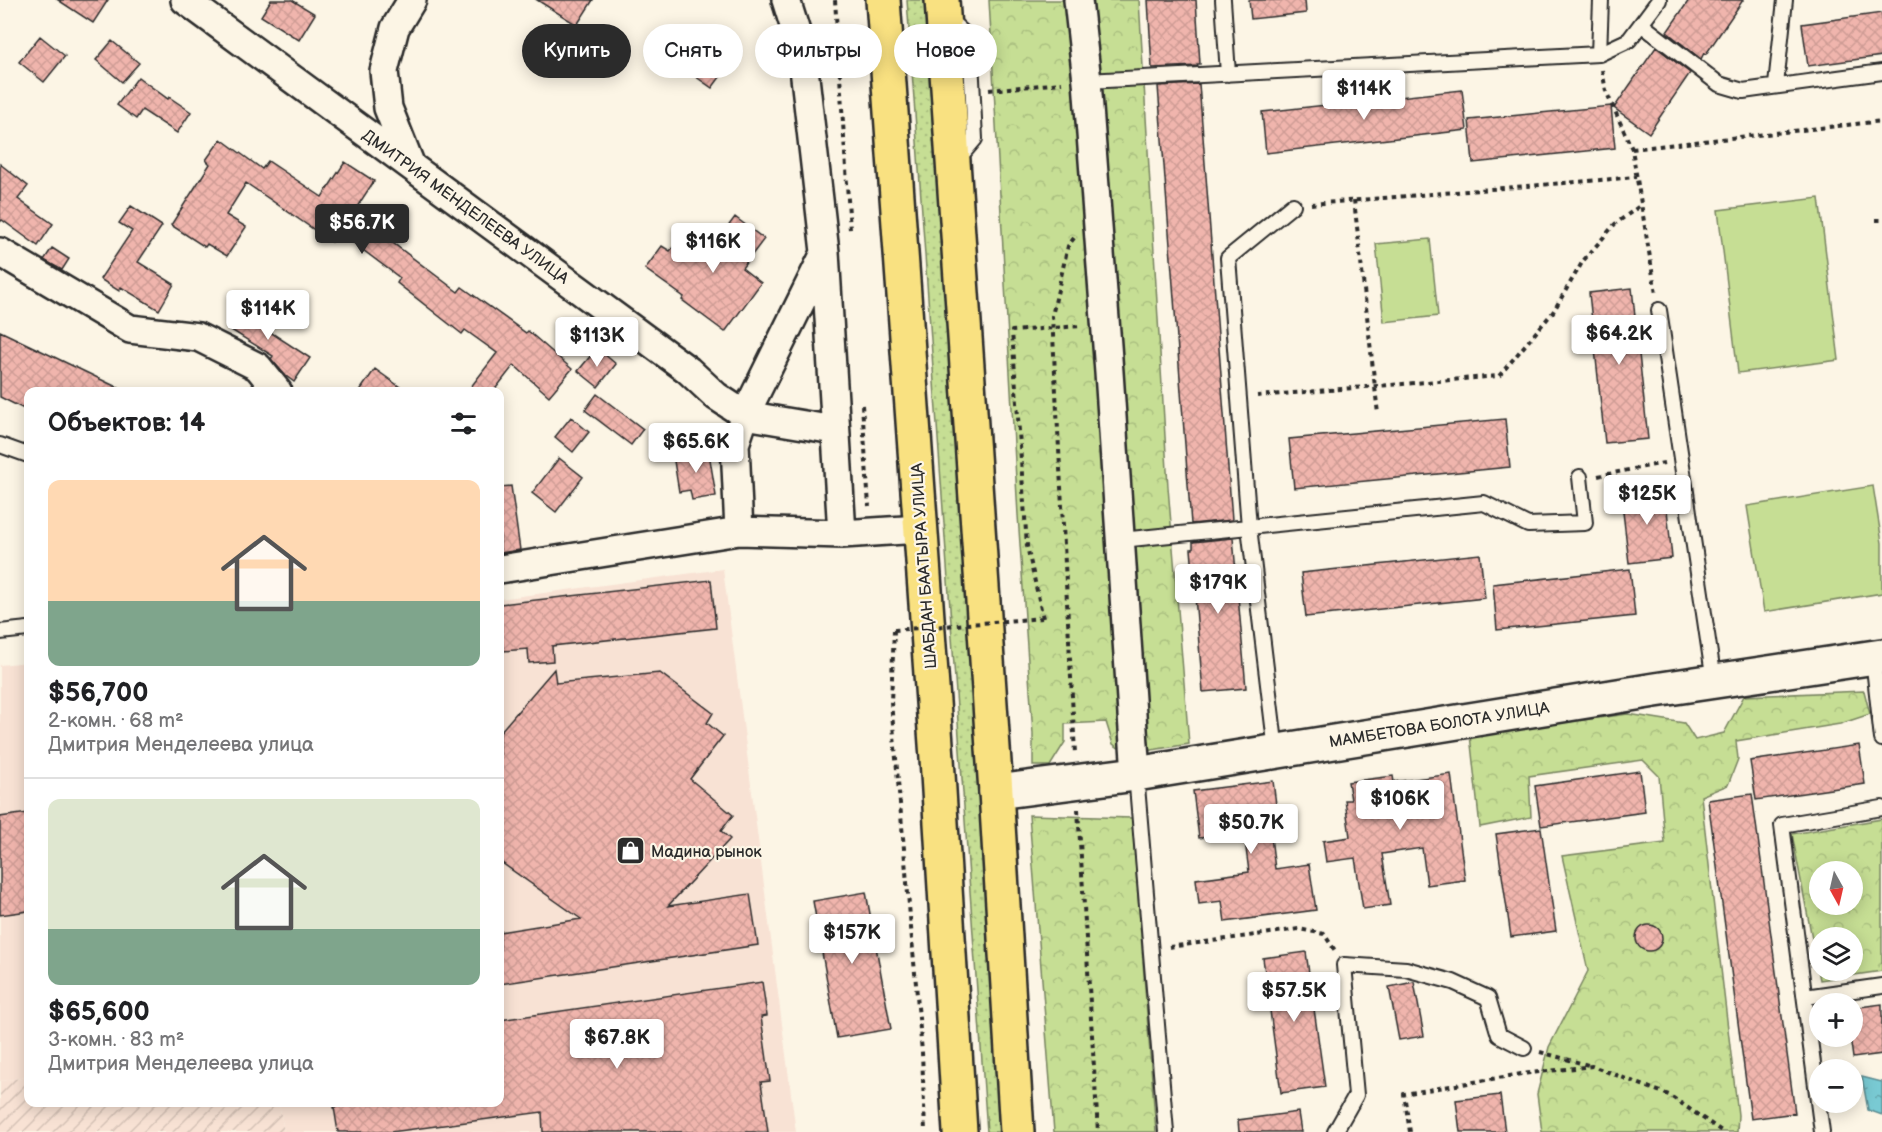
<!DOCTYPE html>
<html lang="ru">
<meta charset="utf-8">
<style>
:root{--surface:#fff;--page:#f2f2f2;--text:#202124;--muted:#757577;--line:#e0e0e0;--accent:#2b2b2b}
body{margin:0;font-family:"Balsamiq Sans",sans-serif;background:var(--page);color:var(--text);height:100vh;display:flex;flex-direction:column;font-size:22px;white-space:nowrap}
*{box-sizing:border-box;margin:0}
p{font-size:20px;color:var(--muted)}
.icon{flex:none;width:33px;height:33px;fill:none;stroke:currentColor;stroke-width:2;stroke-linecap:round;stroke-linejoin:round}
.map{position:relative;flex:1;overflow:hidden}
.drawer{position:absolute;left:24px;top:387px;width:480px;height:720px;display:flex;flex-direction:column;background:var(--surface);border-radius:12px;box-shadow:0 3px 15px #0003}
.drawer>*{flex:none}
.guide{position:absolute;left:522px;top:24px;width:570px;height:54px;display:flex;gap:12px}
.needle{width:39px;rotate:172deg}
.fabs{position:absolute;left:1809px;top:861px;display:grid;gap:12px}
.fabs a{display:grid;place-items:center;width:54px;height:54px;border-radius:50%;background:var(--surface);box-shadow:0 3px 15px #0003;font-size:30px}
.price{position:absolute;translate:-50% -51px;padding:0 14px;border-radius:6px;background:#fff;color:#222;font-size:20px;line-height:39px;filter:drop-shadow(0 2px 3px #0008)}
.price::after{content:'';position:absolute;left:50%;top:36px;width:18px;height:14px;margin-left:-9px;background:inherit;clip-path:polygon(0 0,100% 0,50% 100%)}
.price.active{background:var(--accent);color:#fff}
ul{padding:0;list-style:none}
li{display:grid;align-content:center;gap:12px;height:318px;padding:0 24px}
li+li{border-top:2px solid var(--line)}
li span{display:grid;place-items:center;height:186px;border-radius:12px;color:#555}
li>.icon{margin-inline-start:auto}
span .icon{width:108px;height:108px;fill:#fffc;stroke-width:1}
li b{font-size:26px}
h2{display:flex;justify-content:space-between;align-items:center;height:72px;padding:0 24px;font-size:26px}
.chip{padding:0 21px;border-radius:27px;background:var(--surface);box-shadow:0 3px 15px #0003;font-size:21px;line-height:54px}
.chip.active{background:var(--accent);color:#fff}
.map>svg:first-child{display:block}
.built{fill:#f8e2d4}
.industrial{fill:url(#industrial-furrows)}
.grass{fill:url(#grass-dots);stroke:#788460;stroke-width:1.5}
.forest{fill:url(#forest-crowns);stroke:#788460;stroke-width:1.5;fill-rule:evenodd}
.park{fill:#c6de94;stroke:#788460;stroke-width:1.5}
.water{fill:url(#water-ripples);stroke:#5a8a90;stroke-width:1.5}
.building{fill:url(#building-cross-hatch);stroke:#2b2b2b;stroke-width:1.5}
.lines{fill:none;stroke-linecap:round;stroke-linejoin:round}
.lane-casing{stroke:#2b2b2b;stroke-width:18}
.street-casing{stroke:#2b2b2b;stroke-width:32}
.secondary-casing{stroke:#2b2b2b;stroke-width:38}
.primary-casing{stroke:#2b2b2b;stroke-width:38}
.path{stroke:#2b2b2b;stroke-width:4;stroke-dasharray:4.5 4.5;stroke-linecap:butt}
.lane{stroke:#fcf5e5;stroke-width:14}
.street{stroke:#fcf5e5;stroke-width:27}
.secondary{stroke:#fcf5e5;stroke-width:33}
.primary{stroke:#f9e181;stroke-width:33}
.path-bridge{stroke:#2b2b2b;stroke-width:4;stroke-dasharray:4.5 4.5;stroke-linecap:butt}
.labels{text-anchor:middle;stroke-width:4.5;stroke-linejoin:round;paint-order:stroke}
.street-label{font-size:16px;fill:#2b2b2b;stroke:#fcf5e5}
.poi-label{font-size:16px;fill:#2b2b2b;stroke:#fcf5e5;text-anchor:start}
</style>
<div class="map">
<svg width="1882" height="1132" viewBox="0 0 1882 1132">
<defs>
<pattern id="industrial-furrows" width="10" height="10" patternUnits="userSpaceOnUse" patternTransform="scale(1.5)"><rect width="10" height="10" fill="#f8e2d4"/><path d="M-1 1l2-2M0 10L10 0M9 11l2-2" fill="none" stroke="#d5c2b6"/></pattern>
<pattern id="grass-dots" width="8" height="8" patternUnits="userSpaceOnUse" patternTransform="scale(1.5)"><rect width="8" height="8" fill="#c6de94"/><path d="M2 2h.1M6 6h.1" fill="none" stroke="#aabf80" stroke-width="1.8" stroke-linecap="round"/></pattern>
<pattern id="forest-crowns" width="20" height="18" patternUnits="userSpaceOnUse" patternTransform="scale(1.5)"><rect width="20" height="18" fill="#c6de94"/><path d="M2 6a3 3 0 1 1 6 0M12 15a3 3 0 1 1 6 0" fill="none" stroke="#aabf80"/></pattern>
<pattern id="water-ripples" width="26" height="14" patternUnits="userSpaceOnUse" patternTransform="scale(1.5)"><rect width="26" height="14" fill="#79cad3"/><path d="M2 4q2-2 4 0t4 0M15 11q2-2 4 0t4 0" fill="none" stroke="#63a4ab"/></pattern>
<pattern id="building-cross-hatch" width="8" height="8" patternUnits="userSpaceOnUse" patternTransform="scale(1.5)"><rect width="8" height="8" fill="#f0b5ad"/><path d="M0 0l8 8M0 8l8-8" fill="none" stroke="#ce9c95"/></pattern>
</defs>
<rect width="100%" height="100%" fill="#fcf5e5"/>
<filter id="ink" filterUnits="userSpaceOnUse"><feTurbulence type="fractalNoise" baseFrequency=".0167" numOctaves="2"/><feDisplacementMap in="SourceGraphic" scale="12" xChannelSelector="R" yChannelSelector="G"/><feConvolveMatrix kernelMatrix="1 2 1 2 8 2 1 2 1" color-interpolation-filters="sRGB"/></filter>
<g filter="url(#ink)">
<path class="built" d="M723 569 796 1132H284L279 1103 500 1102V599Z
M28 662V1077L0 1081V665Z"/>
<path class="industrial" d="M28 1077V1102L279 1103 284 1132H0V1081Z"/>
<path class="grass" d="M907 0H926L1007 1132H987Z"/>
<path class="forest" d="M989 0H1139L1168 487 1189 744 1127 754 1113 744 1106 722 1065 724V742L1050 766H1033V734L1018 515Z
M1864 691 1870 714 1840 724 1736 741 1738 759 1728 785 1701 796 1738 1115 1737 1132H1542L1537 1094 1549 1047 1588 971 1562 856 1665 843 1659 776 1643 760 1529 776 1531 817 1480 827 1470 735 1628 714 1684 723 1695 740 1724 733 1744 696Z
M1029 815 1132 818 1156 1132H1054Z
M1882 819V971L1820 980 1792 834ZM1820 872H1852V904H1820ZM1820 938H1852V970H1820Z"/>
<path class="park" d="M1819 198 1839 360 1738 373 1718 210Z
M1430 239 1438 316 1384 322 1376 244Z
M1873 486 1882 543V593L1764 612 1747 506Z"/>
<path class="water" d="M1862 1077 1882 1082V1115L1868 1110Z"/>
<path class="building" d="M58 0H108L93 23Z
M271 0H292L315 14 299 40 261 16Z
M537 0H593L577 25Z
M1148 0H1196L1200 64H1197L1198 66 1152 68Z
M1249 0H1305L1306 13 1251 19Z
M1689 0H1743L1706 54 1704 53 1701 59 1667 32Z
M1882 13V56L1808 66 1802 24Z
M708 32 738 53 712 88 682 67Z
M40 36 65 56 44 82 19 62Z
M112 41 139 63 122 82 96 60Z
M1656 47 1690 73 1649 133 1614 108Z
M138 77 168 99 169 97 191 112 177 133 142 110 136 119 117 105Z
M1199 84 1232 520 1191 524 1158 86Z
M1462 90 1467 130 1266 153 1262 112Z
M1611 106 1615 148 1473 163 1469 120Z
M221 139 262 169 268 161 322 197 345 162 374 181 353 213 458 292 462 287 526 333 528 331 572 369 549 396 514 365 493 392H467L497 353 465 330 462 334 397 283 400 278 339 232 332 242 246 183 226 215 246 227 227 256 207 244 205 247 171 225 210 164 206 160Z
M0 164 28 186 18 199 53 224 38 246 2 220 0 222Z
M131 206 162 226 138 262 174 284 159 310 121 287 119 291 100 279 132 231 119 223Z
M735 217 764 239 742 268 761 283 725 332 682 300 684 297 645 269 662 246 670 251 675 245 696 260 705 247 710 251Z
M52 248 69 259 62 270 44 260Z
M1632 288 1648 439 1605 443 1589 293Z
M244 302 267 316 261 326 310 358 294 382 286 376 271 359 273 356 228 328Z
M0 331 127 392H28V411L0 397Z
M597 348 616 364 598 387 578 371Z
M375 369 407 392H359Z
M597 394 643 429 631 445 585 410Z
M571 417 589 432 573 452 555 437Z
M1505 419 1510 467 1294 488 1289 439Z
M708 447 716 496 692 500 690 490 679 492 674 461 683 459 682 451Z
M559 458 583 477 556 512 532 493Z
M511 486 520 550 500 553V487Z
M1665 490 1672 558 1629 563 1621 495Z
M1233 538 1246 688 1203 692 1191 549H1193V542Z
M1480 554 1485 598 1306 617 1301 573Z
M1630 569 1635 616 1497 630 1493 584Z
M711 580 716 628 552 646 553 661 529 663 528 649 503 651 500 604Z
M554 669 556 683 660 673 713 713 707 723 723 736 690 779 733 815 721 831 730 839 668 906 750 894 758 945 500 984V932L581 919 502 863 500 838V732Z
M1859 745 1865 784 1756 800 1750 761Z
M1640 771 1645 812 1541 826 1535 786Z
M1451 774 1465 880 1427 885 1422 848 1382 854 1390 905 1363 909 1355 858 1326 862 1323 841 1350 837 1345 800H1351L1348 782 1393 776 1394 782Z
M1273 781 1279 828 1270 829 1275 869 1309 864 1316 910 1225 922 1222 901 1199 904 1196 879 1249 872 1244 833 1199 838 1193 791Z
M1752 794 1795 1113 1751 1119 1708 800Z
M28 813V911L0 915V817Z
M1541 828 1556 931 1511 937 1496 834Z
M866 892 891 1029 837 1038 813 901Z
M1636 938a13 13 0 1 1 26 0a13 13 0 1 1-26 0Z
M1306 952 1325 1087 1281 1093 1263 958Z
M762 982 767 1016 761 1017 770 1081 761 1082 768 1132H543L542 1112 391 1132H338L334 1107 370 1102H500V1020Z
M1414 982 1424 1036 1399 1040 1389 987Z
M1882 1004V1054L1853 1058 1850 1036H1852V1008Z
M1500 1095 1505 1132H1460L1456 1100Z
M1298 1112 1301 1132H1239L1238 1120Z"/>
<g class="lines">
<defs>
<path id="lane" d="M1223 0 1228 74
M947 18 970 39 975 139 958 159
M1641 24 1719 84 1743 91 1882 72
M1599 54 1601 0
M1087 81 1599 54 1629 40 1659 0
M1776 85 1785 0
M1659 310 1714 681
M0 445 28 455
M1121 540 1484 503 1528 525 1585 523 1580 477
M0 632 28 629
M1873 658 1882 739
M1276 751 1249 527 1228 258 1293 205
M1136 774 1166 1132
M1805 997 1882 986
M1335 1132 1356 1095 1344 965 1406 969 1453 982 1488 998 1499 1035 1524 1048
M1822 1132 1782 825 1882 808"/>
<path id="street" d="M185 0 688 370 716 396 745 415 834 430
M786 0 802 51 825 252 842 534
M1078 0 1087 81 1109 372 1136 774
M411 166 388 108 384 71 395 28 412 0
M0 252 130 329 198 337 258 367 278 392
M739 531 735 444 745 415 825 253
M500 569 739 531 842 534 920 529"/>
<path id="secondary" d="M996 792 1136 774 1655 690 1882 656"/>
<path id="primary" d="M883 0 937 758 960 1132
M942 0 996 792 1017 1132"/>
</defs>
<use href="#lane" class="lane-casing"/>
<use href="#street" class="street-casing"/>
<use href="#secondary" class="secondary-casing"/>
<use href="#primary" class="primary-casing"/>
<path class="path" d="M835 0 850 230
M1602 70 1606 91 1632 149 1656 294
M989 90 1062 83
M1632 149 1882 121
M1354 200 1378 414
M1311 204 1636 177
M1876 220H1882
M1074 238 1068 246 1052 316 1075 754
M1257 396 1499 376 1553 312 1583 261 1615 224 1641 205
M862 405 869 506
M1598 476 1664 463
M1043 618 1027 546 1012 331 1081 326
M894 630 891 702 922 1052 925 1132
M1078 809 1098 1132
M1169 947 1299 929 1324 934 1336 952
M1540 1052 1588 1065
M1410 1132 1404 1094 1521 1074 1592 1066 1669 1095 1723 1132"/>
<use href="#lane" class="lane"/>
<use href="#street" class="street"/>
<use href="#secondary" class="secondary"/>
<use href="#primary" class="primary"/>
<path class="path-bridge" d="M894 630 1043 618"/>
</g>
</g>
<defs>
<symbol id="shop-square" viewBox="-11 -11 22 22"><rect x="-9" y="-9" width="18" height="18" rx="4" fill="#2b2b2b" stroke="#fcf5e5"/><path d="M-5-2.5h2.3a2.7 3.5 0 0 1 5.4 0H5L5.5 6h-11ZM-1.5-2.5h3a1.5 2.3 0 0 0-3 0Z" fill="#fff"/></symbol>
</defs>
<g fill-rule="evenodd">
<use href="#shop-square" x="614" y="834" width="33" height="33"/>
</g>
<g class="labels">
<g class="street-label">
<text transform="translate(466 206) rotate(36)" y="6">ДМИТРИЯ МЕНДЕЛЕЕВА УЛИЦА</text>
<text transform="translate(923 566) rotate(-94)" y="6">ШАБДАН БААТЫРА УЛИЦА</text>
<text transform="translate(1439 724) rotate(-9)" y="6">МАМБЕТОВА БОЛОТА УЛИЦА</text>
</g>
<g class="poi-label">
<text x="651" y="857">Мадина рынок</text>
</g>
</g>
</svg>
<div class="fabs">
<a><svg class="needle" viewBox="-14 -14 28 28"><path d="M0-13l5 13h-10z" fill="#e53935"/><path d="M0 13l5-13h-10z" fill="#757577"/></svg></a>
<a><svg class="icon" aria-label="layers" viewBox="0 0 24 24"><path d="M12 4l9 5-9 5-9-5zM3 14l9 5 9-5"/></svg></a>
<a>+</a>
<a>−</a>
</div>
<b class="price" style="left:1364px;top:121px">$114K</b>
<b class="price active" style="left:362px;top:255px">$56.7K</b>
<b class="price" style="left:713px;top:274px">$116K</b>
<b class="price" style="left:268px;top:341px">$114K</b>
<b class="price" style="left:1619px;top:366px">$64.2K</b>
<b class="price" style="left:597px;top:368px">$113K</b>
<b class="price" style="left:696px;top:474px">$65.6K</b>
<b class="price" style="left:1647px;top:526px">$125K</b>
<b class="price" style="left:1218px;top:615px">$179K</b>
<b class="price" style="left:1400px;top:831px">$106K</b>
<b class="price" style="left:1251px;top:855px">$50.7K</b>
<b class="price" style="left:852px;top:965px">$157K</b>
<b class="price" style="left:1294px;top:1023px">$57.5K</b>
<b class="price" style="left:617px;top:1070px">$67.8K</b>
<div class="guide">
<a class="chip active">Купить</a>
<a class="chip">Снять</a>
<a class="chip">Фильтры</a>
<a class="chip">Новое</a>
</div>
<section class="drawer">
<h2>Объектов: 14<svg class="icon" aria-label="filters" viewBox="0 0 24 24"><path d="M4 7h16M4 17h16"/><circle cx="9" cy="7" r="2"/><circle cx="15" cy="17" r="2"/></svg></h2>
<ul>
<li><span style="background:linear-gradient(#ffd9b3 65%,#7fa58c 0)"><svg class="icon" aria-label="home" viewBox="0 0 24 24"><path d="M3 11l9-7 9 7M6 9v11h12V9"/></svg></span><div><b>$56,700</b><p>2-комн. · 68 m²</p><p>Дмитрия Менделеева улица</p></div></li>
<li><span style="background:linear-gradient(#dfe7d0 70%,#7fa58c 0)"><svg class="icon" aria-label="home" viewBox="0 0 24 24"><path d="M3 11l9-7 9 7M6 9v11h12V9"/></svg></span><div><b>$65,600</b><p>3-комн. · 83 m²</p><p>Дмитрия Менделеева улица</p></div></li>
</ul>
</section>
</div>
